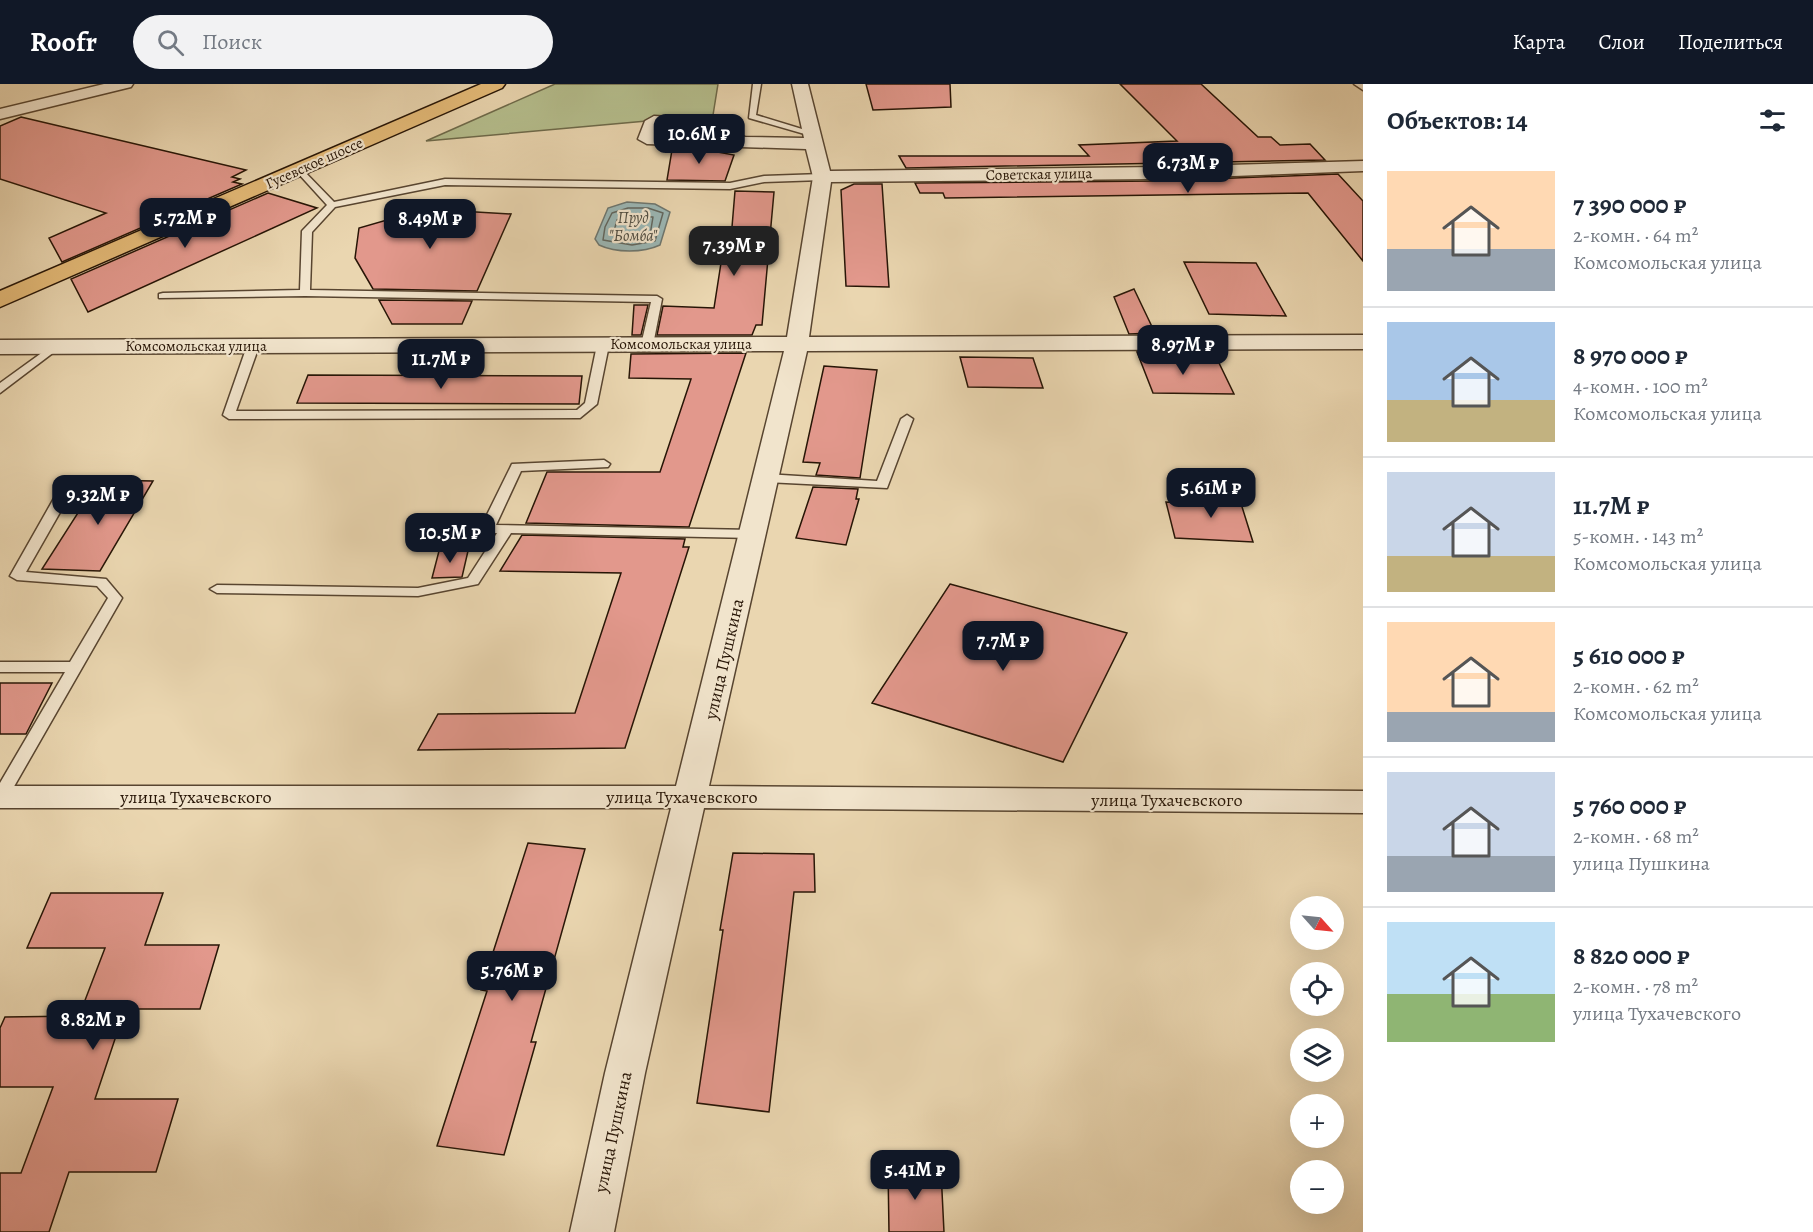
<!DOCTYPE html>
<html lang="ru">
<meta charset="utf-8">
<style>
:root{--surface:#fff;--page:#f2f2f3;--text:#1f2937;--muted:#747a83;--line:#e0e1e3;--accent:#111827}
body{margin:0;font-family:Alegreya,serif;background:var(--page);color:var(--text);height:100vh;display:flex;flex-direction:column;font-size:22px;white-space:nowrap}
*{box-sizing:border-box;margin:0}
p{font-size:20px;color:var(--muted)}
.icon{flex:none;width:33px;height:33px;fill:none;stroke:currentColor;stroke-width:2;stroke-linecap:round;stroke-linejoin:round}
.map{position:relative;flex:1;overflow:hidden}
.sheet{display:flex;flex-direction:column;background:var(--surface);width:450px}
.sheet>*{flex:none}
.needle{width:39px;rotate:117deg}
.fabs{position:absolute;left:1290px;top:812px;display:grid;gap:12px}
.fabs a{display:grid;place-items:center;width:54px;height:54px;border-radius:50%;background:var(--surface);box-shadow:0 6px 24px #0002;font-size:30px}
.price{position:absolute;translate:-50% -51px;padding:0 14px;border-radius:12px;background:var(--accent);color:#fff;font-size:20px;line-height:39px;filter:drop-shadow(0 2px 3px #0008)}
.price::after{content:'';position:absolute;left:50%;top:36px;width:18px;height:14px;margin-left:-9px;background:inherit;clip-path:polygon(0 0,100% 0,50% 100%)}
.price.active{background:#222;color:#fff}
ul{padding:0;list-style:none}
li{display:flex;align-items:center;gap:18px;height:150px;padding:0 24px}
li+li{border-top:2px solid var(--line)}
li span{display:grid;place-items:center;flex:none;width:168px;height:120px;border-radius:0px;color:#555}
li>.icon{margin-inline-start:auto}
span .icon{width:72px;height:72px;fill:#fffc;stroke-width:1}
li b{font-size:26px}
h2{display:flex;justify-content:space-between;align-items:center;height:72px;padding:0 24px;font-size:26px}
header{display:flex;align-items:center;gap:36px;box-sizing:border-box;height:84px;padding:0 30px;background:var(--accent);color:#fff}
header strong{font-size:28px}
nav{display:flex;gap:33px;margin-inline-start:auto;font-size:21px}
.search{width:420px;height:54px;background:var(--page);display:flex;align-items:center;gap:15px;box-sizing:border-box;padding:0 21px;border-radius:33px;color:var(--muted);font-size:22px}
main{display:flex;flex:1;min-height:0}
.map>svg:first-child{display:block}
.green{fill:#b5be8d;stroke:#6e6a4a;stroke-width:1.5}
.water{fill:#9bb7b5;stroke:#6d766f;stroke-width:1.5}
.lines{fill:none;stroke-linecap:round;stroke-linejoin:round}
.shore{stroke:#61665e;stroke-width:1.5}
.building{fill:#e2988c;stroke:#271506;stroke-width:1.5}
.lane-casing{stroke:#584530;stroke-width:3}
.street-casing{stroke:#584530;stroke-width:3}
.highway-casing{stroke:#271506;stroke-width:3}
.lane{fill:#f1e4cc;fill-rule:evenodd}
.street{fill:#f1e4cc;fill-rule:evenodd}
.highway{fill:#e5bb78;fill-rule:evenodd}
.labels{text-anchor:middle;stroke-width:4.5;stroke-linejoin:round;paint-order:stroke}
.far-street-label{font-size:15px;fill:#271506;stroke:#f1e4cc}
.far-water-label{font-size:16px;font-style:italic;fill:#504e43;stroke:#f1e4cc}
.street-label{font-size:18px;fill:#271506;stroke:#f1e4cc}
</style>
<header>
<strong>Roofr</strong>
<div class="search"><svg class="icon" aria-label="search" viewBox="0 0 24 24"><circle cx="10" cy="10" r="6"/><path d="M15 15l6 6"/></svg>Поиск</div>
<nav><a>Карта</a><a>Слои</a><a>Поделиться</a></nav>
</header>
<main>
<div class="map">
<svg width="1363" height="1148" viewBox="0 0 1363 1148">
<rect width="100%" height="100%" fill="#ead6b0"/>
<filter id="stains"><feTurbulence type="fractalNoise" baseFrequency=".00333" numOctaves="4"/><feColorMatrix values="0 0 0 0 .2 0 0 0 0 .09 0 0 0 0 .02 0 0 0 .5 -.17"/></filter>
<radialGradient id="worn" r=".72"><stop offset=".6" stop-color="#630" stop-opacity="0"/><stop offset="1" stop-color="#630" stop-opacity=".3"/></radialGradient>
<path class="green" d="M555 0H718L713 31 426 57Z"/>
<path class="water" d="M627 118 655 120 670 128 660 161C643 169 616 169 599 161L595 155 608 124Z"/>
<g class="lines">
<path class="shore" d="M628 124H648L663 129 655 157 632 161 603 156 605 143 612 129Z
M624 132 653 133 650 151H613L617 136Z"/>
</g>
<path class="building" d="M866 0H950L951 23 873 26Z
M1120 0H1201L1258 53H1271L1280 61 1310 60 1325 76 906 84 899 72H1089L1079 61 1177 57Z
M21 33 246 86 232 93 240 95 233 98 242 100 62 178 49 154 106 129 0 95V42Z
M696 64 734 71 725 97 667 96 672 66Z
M1338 90 1363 117V177L1308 109 945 114 943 109H920L915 99 1157 97Z
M854 100H882L889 203 846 202 841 106Z
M735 107 774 108 762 241H756L752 251H657L663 222 714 224 721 179H729Z
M268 109 317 124 88 228 71 195Z
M425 125 511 130 477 207 373 205 355 174 359 144Z
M1184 178 1256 179 1286 232 1209 230Z
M1134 205 1155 249 1129 250 1114 213Z
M379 216 472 217 462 240H392Z
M634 221H648L641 251H632Z
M1137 268H1164L1169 278 1219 279 1234 310 1153 309Z
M746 269 689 443 526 439 547 388H660L691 295 629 294 631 270Z
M960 273 1033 274 1043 304 968 303Z
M824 282 877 286 860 394 816 391 820 379 803 378Z
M308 291 582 292 579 320 297 319Z
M99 396 153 397 100 487 42 485Z
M813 403 858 405 856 415H859L846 461 796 454Z
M1201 408 1238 410 1253 458 1175 454 1166 418 1205 420Z
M522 451 685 455 683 463H689L625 664 418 666 438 630 575 629 621 489 500 487Z
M439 467H468L462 493 432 494Z
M950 500 1127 549 1063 678 872 619Z
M0 599H52L26 650H0Z
M528 759 585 765 531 958H536L504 1071 437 1062 487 907 481 906Z
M733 769 814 770 815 808H794L769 1028 697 1019 723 846H720Z
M51 809H163L145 861H219L200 925H125L95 1015H178L156 1088H69L49 1148H0V1089H21L53 1003H0V944L5 933 79 932 105 864H27Z
M888 1083 941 1087 944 1148H889Z"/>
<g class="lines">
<defs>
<path id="lane" d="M753 0H761L756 31 815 49V53L749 34Z
M1354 0H1363V6Z
M300 83 334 118 445 95 730 99 764 92 822 90 827 93 822 96 764 98 730 105 445 101 335 123 312 148 310 206 657 212 662 215 653 261 647 264 641 261 651 218 305 212 159 214V210L163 209 300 206 302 147 327 121 297 88 295 86Z
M603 258 609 261 597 320 580 334 229 335 223 331 247 262 253 259 259 262 236 327 577 326 585 319 597 261Z
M54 260 58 261V265L0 309V299Z
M907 331 913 335 887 404 766 398 760 394 766 390 877 397 901 335Z
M604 376 610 380 608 383 521 387 496 441 753 446 760 450 753 454 511 449 478 500 418 512 217 509 210 505 217 501 418 504 468 494 497 449H487L480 445 512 380Z
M64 405 71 409 26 488 106 495 122 514 8 713 6 717 0 719V699L65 588H0V578H70L108 514 97 502 17 496 10 492 57 409Z"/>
<path id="street" d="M104 0H133L131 3 0 35V25Z
M792 0H808L830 87 1157 83 1363 77V87L1157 95 831 98 809 253 1363 251V265L807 267 709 702 1363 707V729L704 724 645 989 614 1148H570L605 989 671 724H0V702H676L784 267 0 270V256L787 253 813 93 806 65 647 60 638 55 645 37 654 32 688 34 745 53 804 54ZM661 43 686 44 708 52 658 50Z"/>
<path id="highway" d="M481 0H505L502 4 0 223V207Z"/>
</defs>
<use href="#lane" class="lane-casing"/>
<use href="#street" class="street-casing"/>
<use href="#highway" class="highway-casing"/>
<use href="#lane" class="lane"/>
<use href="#street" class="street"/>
<use href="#highway" class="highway"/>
</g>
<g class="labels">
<g class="far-street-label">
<text transform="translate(314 79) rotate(-24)" y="5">Гусевское шоссе</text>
<text transform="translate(1039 90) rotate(-1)" y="5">Советская улица</text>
<text x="681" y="265">Комсомольская улица</text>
<text x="196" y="267">Комсомольская улица</text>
</g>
<g class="far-water-label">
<text x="633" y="139">Пруд<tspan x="633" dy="18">"Бомба"</tspan></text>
</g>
<g class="street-label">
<text transform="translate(724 575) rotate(-77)" y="6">улица Пушкина</text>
<text x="196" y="719">улица Тухачевского</text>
<text x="682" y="719">улица Тухачевского</text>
<text x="1167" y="722">улица Тухачевского</text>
<text transform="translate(613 1048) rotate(-78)" y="6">улица Пушкина</text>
</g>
</g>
<rect width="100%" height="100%" filter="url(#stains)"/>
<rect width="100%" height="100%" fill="url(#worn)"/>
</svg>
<div class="fabs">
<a><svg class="needle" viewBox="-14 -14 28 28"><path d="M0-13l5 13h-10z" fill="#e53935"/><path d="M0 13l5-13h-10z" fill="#747a83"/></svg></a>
<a><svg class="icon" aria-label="locate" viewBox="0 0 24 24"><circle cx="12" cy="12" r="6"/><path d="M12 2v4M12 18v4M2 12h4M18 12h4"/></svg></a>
<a><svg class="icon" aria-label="layers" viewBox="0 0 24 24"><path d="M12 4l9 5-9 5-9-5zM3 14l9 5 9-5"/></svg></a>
<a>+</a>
<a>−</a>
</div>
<b class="price" style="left:699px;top:81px">10.6M ₽</b>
<b class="price" style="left:1188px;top:110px">6.73M ₽</b>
<b class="price" style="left:185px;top:165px">5.72M ₽</b>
<b class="price" style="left:430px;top:166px">8.49M ₽</b>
<b class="price active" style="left:734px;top:193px">7.39M ₽</b>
<b class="price" style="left:1183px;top:292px">8.97M ₽</b>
<b class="price" style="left:441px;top:306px">11.7M ₽</b>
<b class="price" style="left:1211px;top:435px">5.61M ₽</b>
<b class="price" style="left:98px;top:442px">9.32M ₽</b>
<b class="price" style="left:450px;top:480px">10.5M ₽</b>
<b class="price" style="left:1003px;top:588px">7.7M ₽</b>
<b class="price" style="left:512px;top:918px">5.76M ₽</b>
<b class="price" style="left:93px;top:967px">8.82M ₽</b>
<b class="price" style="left:915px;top:1117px">5.41M ₽</b>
</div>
<section class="sheet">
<h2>Объектов: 14<svg class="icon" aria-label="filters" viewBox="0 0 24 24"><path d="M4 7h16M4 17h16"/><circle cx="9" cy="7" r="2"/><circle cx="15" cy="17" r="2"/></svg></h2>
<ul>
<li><span style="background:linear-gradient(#ffd9b3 65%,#9aa5b1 0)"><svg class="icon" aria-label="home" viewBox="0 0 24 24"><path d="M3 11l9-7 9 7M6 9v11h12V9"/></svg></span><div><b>7 390 000 ₽</b><p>2-комн. · 64 m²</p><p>Комсомольская улица</p></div></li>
<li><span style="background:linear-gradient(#a9c7e8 65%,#c2b280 0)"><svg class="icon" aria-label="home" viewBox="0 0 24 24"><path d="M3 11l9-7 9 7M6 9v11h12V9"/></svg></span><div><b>8 970 000 ₽</b><p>4-комн. · 100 m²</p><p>Комсомольская улица</p></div></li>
<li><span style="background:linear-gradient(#c9d6e8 70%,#c2b280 0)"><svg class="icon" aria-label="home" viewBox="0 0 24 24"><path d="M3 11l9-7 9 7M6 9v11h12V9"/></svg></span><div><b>11.7M ₽</b><p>5-комн. · 143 m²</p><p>Комсомольская улица</p></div></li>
<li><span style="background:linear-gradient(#ffd9b3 75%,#9aa5b1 0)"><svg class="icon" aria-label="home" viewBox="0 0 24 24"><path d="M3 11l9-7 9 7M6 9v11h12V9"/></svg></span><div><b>5 610 000 ₽</b><p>2-комн. · 62 m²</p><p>Комсомольская улица</p></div></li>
<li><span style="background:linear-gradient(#c9d6e8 70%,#9aa5b1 0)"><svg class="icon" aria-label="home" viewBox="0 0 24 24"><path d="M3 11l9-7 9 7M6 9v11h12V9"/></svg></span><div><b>5 760 000 ₽</b><p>2-комн. · 68 m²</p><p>улица Пушкина</p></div></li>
<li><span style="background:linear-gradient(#bfe0f5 60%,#8fb573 0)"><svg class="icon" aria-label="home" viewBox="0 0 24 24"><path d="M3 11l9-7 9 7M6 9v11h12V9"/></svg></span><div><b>8 820 000 ₽</b><p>2-комн. · 78 m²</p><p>улица Тухачевского</p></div></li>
</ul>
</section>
</main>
